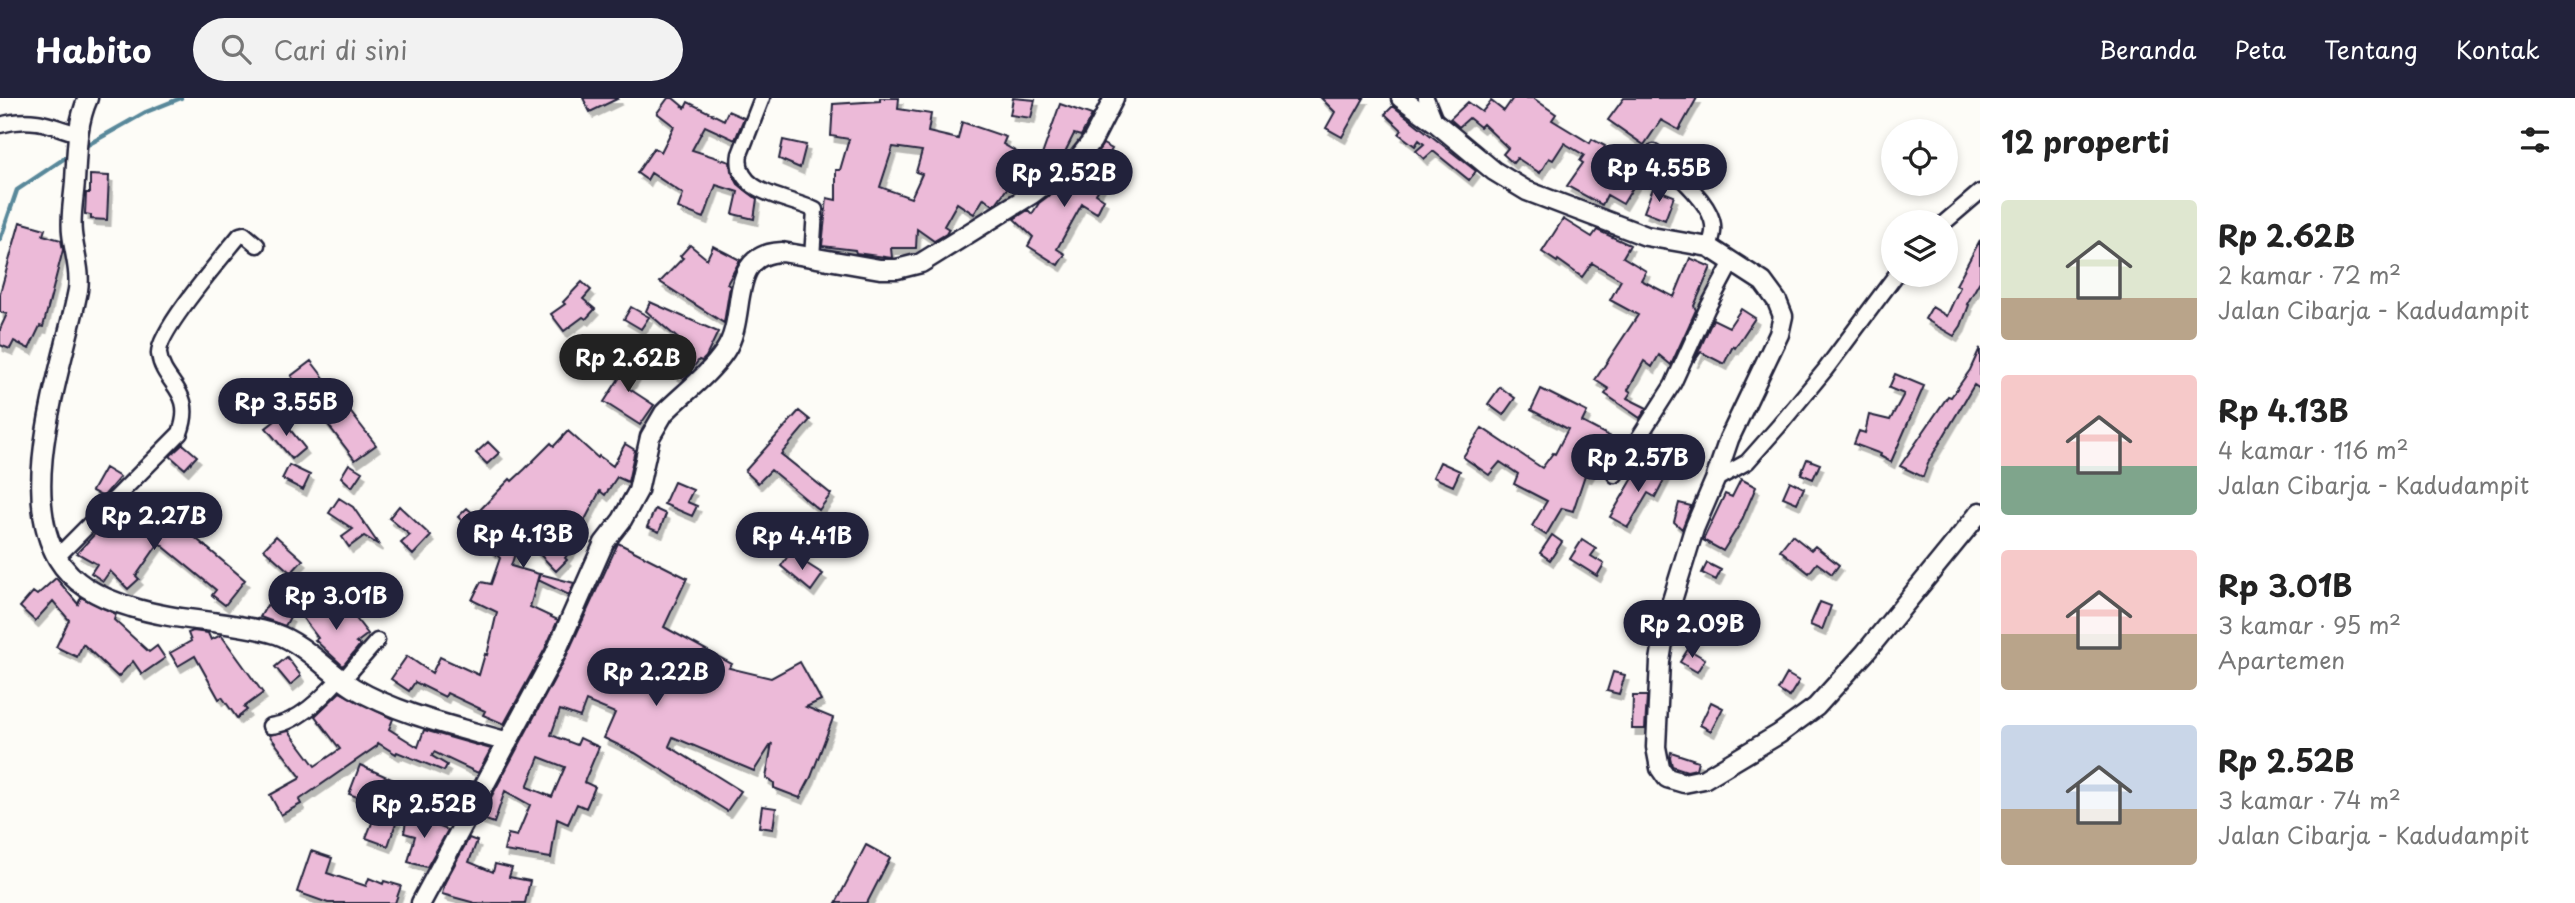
<!DOCTYPE html>
<html lang="id">
<meta charset="utf-8">
<style>
:root{--surface:#fff;--page:#f2f2f2;--text:#222;--muted:#767676;--accent:#22223b}
body{margin:0;font-family:"Playpen Sans",sans-serif;background:var(--page);color:var(--text);height:100vh;display:flex;flex-direction:column;font-size:26px;white-space:nowrap}
*{box-sizing:border-box;margin:0}
p{font-size:23px;color:var(--muted)}
.icon{flex:none;width:38px;height:38px;fill:none;stroke:currentColor;stroke-width:2;stroke-linecap:round;stroke-linejoin:round}
.map{position:relative;flex:1;overflow:hidden}
.side{display:flex;flex-direction:column;background:var(--surface);width:595px}
.side>*{flex:none}
.fabs{position:absolute;left:1881px;top:21px;display:grid;gap:14px}
.fabs a{display:grid;place-items:center;width:77px;height:77px;border-radius:50%;background:var(--surface);box-shadow:0 4px 10px #0003;font-size:35px}
.price{position:absolute;translate:-50% -60px;padding:0 16px;border-radius:24px;background:var(--accent);color:#fff;font-size:23px;line-height:46px;filter:drop-shadow(0 2px 4px #0008)}
.price::after{content:'';position:absolute;left:50%;top:42px;width:21px;height:16px;margin-left:-10px;background:inherit;clip-path:polygon(0 0,100% 0,50% 100%)}
.price.current{background:#222;color:#fff}
ul{padding:0;list-style:none}
li{display:flex;align-items:center;gap:21px;height:175px;padding:0 21px}
li span{display:grid;place-items:center;flex:none;width:196px;height:140px;border-radius:7px;color:#555}
li>.icon{margin-inline-start:auto}
span .icon{width:84px;height:84px;fill:#fffc;stroke-width:1}
li b{font-size:30px}
h2{display:flex;justify-content:space-between;align-items:center;height:84px;padding:0 21px;font-size:30px}
header{display:flex;align-items:center;gap:42px;box-sizing:border-box;height:98px;padding:0 35px;background:var(--accent);color:#fff}
header strong{font-size:33px}
nav{display:flex;gap:38px;margin-inline-start:auto;font-size:24px}
.search{width:490px;height:63px;background:var(--page);display:flex;align-items:center;gap:18px;box-sizing:border-box;padding:0 24px;border-radius:38px;color:var(--muted);font-size:26px}
main{display:flex;flex:1;min-height:0}
.map>svg:first-child{display:block}
.lines{fill:none;stroke-linecap:round;stroke-linejoin:round}
.stream{stroke:#59889a;stroke-width:4.5}
.building{fill:#ecbad8;stroke:#22223b;stroke-width:2;fill-rule:evenodd;filter:url(#shadow)}
.minor-casing{stroke:#22223b;stroke-width:19}
.tertiary-casing{stroke:#22223b;stroke-width:23}
.minor{stroke:#fdfcf7;stroke-width:14}
.tertiary{stroke:#fdfcf7;stroke-width:18}
</style>
<header>
<strong>Habito</strong>
<div class="search"><svg class="icon" aria-label="search" viewBox="0 0 24 24"><circle cx="10" cy="10" r="6"/><path d="M15 15l6 6"/></svg>Cari di sini</div>
<nav><a>Beranda</a><a>Peta</a><a>Tentang</a><a>Kontak</a></nav>
</header>
<main>
<div class="map">
<svg width="1980" height="805" viewBox="0 0 1980 805">
<defs>
<filter id="shadow"><feDropShadow dx="3.5" dy="6" stdDeviation="0" flood-color="#0004"/></filter>
</defs>
<rect width="100%" height="100%" fill="#fdfcf7"/>
<filter id="ink" filterUnits="userSpaceOnUse"><feTurbulence type="fractalNoise" baseFrequency=".0143" numOctaves="2"/><feDisplacementMap in="SourceGraphic" scale="14" xChannelSelector="R" yChannelSelector="G"/><feConvolveMatrix kernelMatrix="1 2 1 2 8 2 1 2 1" color-interpolation-filters="sRGB"/></filter>
<g filter="url(#ink)">
<g class="lines">
<path class="stream" d="M82 50 146 14 181 0
M0 142 17 92 71 56"/>
</g>
<path class="building" d="M583 0H619L590 14Z
M668 0H673L685 10 688 4 724 22 728 13 744 20 735 42 705 28 692 52 730 64 731 73 738 86 757 101 754 121 733 116 738 94 716 87 704 120 678 110 683 96 651 75 647 82 637 75 654 50 661 54 674 28 657 15Z
M880 0H899L898 11 931 16 928 34 958 41 962 24 1006 39 1003 46 1022 57 1004 86 1008 89 997 104 993 107 984 100 974 116 957 105 944 128 949 131 946 136 934 143 917 131 916 150H891L892 160 856 155 855 152 822 148 827 100 836 102V72H840L849 41 831 38 833 6 880 3ZM893 49 922 53 916 74 922 76 911 100 880 89Z
M1013 0 1035 2 1031 20 1010 17Z
M1321 0H1364L1342 39 1326 30 1335 14Z
M1513 0H1533L1556 16 1552 22 1590 45 1592 41 1605 48 1603 52 1625 64 1624 66 1641 76 1623 106 1607 97 1602 107 1567 88 1583 65 1580 63 1584 57 1564 45 1553 62 1549 60 1540 75 1517 60 1513 65 1503 56 1508 50 1483 26 1480 29 1469 20 1459 29 1450 21 1468 4 1482 14 1491 3 1504 13Z
M1624 0H1697L1679 32 1661 22 1644 47 1608 22Z
M1060 6 1092 17 1081 38 1074 36 1063 58 1039 76 1036 74Z
M1393 8 1476 73 1469 82 1433 53 1424 61 1416 53 1424 46 1419 42 1415 48 1399 36 1402 32 1385 16Z
M783 42 806 47 800 70 779 61Z
M1103 46 1112 51 1101 71 1108 75 1096 96 1104 101 1097 115 1082 106 1057 151 1065 156 1058 167 1028 148 1033 139 1014 121 1028 112 1032 116 1039 105 1071 81 1080 86 1093 60Z
M90 77 109 78 107 122 91 121V117L85 116 86 95H90Z
M1653 90 1674 98 1665 122 1644 114Z
M1563 121 1592 139 1597 132 1630 147 1623 159 1646 173 1641 182 1674 199 1690 160 1711 169 1694 208 1696 212 1671 267 1659 257 1652 269 1644 263 1628 292 1631 294 1627 300 1647 310 1640 320 1605 296 1609 291 1595 282 1638 217 1610 202 1621 182 1592 165 1582 179 1558 162 1557 164 1542 154Z
M20 124 45 131 43 137 61 142 63 152 43 229 40 228 29 251 14 243 10 251 0 247V231L7 216 0 214V195Z
M1980 142V183L1967 206 1969 207 1961 228 1954 238 1925 221 1932 209 1947 218 1960 189 1956 187Z
M690 147 707 161 713 148 740 162 727 186 730 188 724 225 660 184 683 160 680 158Z
M582 184 591 192 583 201 595 211 586 221 583 219 564 233 551 216 565 206 563 204Z
M650 204 718 234 706 259 702 263 699 262 684 281 668 272 683 245 646 213Z
M631 209 649 219 641 231 624 221Z
M1741 211 1755 220 1735 250 1733 248 1724 266 1701 254 1694 264 1713 221 1729 229Z
M1980 250V291L1974 287 1929 363 1923 379 1900 368 1948 298 1951 299 1970 272Z
M618 260 639 272 628 290 654 307 640 327 604 304 620 279 610 273Z
M311 263 376 347 355 362 291 278Z
M1895 276 1924 288 1891 364 1880 358 1881 356 1854 346 1859 333 1865 335 1869 317 1890 322 1904 296 1889 290Z
M1500 289 1515 300 1503 317 1488 306Z
M1541 291 1587 314 1582 324 1611 339 1588 378 1585 377 1573 413 1562 410 1546 437 1532 428 1547 403 1514 386 1518 376 1500 364 1489 377 1463 359 1482 330 1542 370 1553 355 1555 356 1568 331 1531 312Z
M799 313 810 322 781 356 831 396 819 412 771 372 758 385 745 373Z
M280 319 305 350 292 361 266 330Z
M568 333 598 360 599 358 613 368 625 346 635 352 628 384 617 379 605 397 600 393 577 437 580 439 565 460 567 462 556 473 521 437 511 468 539 476 530 509 558 522 545 551 504 626 483 617 485 613 447 595 445 599 415 584 409 593 391 581 407 558 432 575 440 559 479 577 485 556 487 557 497 514 472 502 481 484 491 486 500 460 458 419 467 410 475 417 510 381 512 383 525 371 551 345 554 348Z
M488 344 499 355 487 366 476 355Z
M183 346 197 358 185 371 170 358Z
M1807 361 1820 366 1813 381 1801 376Z
M1440 364 1460 373 1453 388 1433 379Z
M1642 365 1666 378 1655 399 1648 395 1628 429 1610 419Z
M349 366 362 374 352 389 341 379Z
M289 367 310 377 303 392 282 381Z
M105 370 120 379 103 399 92 393Z
M1741 381 1756 389 1741 424 1723 453 1703 442 1725 396 1732 399Z
M1790 383 1804 390 1797 405 1783 399Z
M674 384 693 392 687 404 697 408 692 418 664 406Z
M339 400 353 409 379 447 364 438 349 449 342 439 353 431 329 415Z
M1679 405 1691 408 1682 431 1674 424Z
M399 408 431 438 413 457 401 445 410 437 389 420Z
M120 409 135 418 139 412 172 434 179 426 245 482 225 507 212 497 216 492 159 445 136 478 139 481 128 491 110 473 103 483 91 475 97 466 77 455Z
M655 411 666 416 659 434 647 429Z
M1552 437 1562 444 1550 462 1540 455Z
M1792 437 1811 452 1815 448 1839 467 1832 476 1817 465 1809 475 1780 452Z
M276 438 303 462 291 475 264 451Z
M1582 442 1596 451 1591 458 1604 466 1597 478 1570 461Z
M618 445 687 480 664 529 732 566 729 570 771 580 800 564 821 602 806 609 833 620 811 679 800 700 774 690V685L766 680 772 645 754 673 673 639 669 648 741 693 727 713 635 655 604 640 615 615 586 603 580 619 560 612 551 637 577 647 580 640 599 649 584 684 595 689 586 710 577 706 568 726 557 721 551 760 504 753 508 736 517 738 530 707 505 693 494 725 480 720 565 561ZM539 659 565 669 552 699 527 689Z
M790 455 823 476 811 493 781 468Z
M1707 465 1721 472 1716 482 1702 475Z
M540 476 574 485 569 497 538 482Z
M56 480 78 506 81 499 116 516 114 522 149 554 157 548 165 560 142 576 133 563 118 579 83 546 77 559 56 549 69 522 53 503 35 523 20 509 33 494 37 497Z
M323 504 337 523 350 513 368 536 356 545 360 547 343 568 315 542 318 540 302 519Z
M1820 504 1831 508 1822 532 1810 527Z
M267 507 290 519 285 528 260 519Z
M193 533 208 535 211 542 221 537 263 595 244 609 247 612 237 620 222 599 219 601 195 558 178 568 170 555 191 543 188 535Z
M1688 551 1705 561 1697 574 1680 564Z
M287 559 301 578 290 587 275 569Z
M1613 574 1625 577 1619 596 1607 593Z
M1787 576 1799 583 1789 599 1778 592Z
M340 594 393 621 389 631 418 649 424 632 491 651 478 675 434 654 432 658 447 667 444 673 397 654 396 656 378 645 377 648 299 702 301 706 281 717 270 697 299 681 300 678 269 637 289 633 315 668 340 651 315 618Z
M1633 598H1647L1645 631H1632Z
M1711 604 1723 610 1711 633 1700 627Z
M1671 654 1698 663 1696 671 1687 673 1672 668 1670 659Z
M360 667 414 691 411 699 384 690 376 706 349 696Z
M762 708 776 710 773 731 759 729Z
M376 715 397 722 388 748 366 740Z
M407 717 448 732 427 769 408 764 415 738 404 735Z
M469 740 477 743 469 764 493 774 495 766 512 770 509 779 530 783 525 805H475L442 796 445 784Z
M866 747 890 760 867 805H836Z
M311 753 332 760 327 775 366 788 369 780 383 786 384 783 401 788 395 805H328L297 794Z"/>
<g class="lines">
<defs>
<path id="minor" d="M762 0 740 56C733 96 789 99 815 112L812 160
M1426 0 1436 25
M0 27C29 18 49 26 77 36
M1654 54C1671 71 1706 100 1712 122 1715 132 1712 140 1709 149
M1945 124 1980 94
M1615 377 1673 286 1707 211 1732 164
M1715 382 1747 364 1778 329 1825 272 1896 177
M57 459 180 335C196 292 163 287 159 256 157 234 224 157 240 137L244 136 257 147
M343 582 377 543
M270 628C297 626 323 599 340 580"/>
<path id="tertiary" d="M88 0C76 27 77 54 75 83 74 100 70 118 72 135 74 155 81 173 78 192 64 266 16 391 58 461 73 486 103 501 131 509 178 524 229 522 276 536 305 546 328 574 354 590 400 617 457 629 508 644
M1401 0 1436 25 1494 73 1527 93 1646 138 1709 149 1763 184 1777 203 1783 218 1779 236 1729 341 1715 382 1694 431 1667 519 1660 563 1656 649 1660 670 1667 680 1684 685 1704 681 1779 636 1816 609 1865 555 1980 414
M421 805 555 556 604 445 622 422 638 393 650 339 664 315C684 295 709 277 725 253 749 218 725 156 782 154L880 171H897L921 165 1032 96 1077 62 1092 43 1114 0"/>
</defs>
<use href="#minor" class="minor-casing"/>
<use href="#tertiary" class="tertiary-casing"/>
<use href="#minor" class="minor"/>
<use href="#tertiary" class="tertiary"/>
</g>
</g>
</svg>
<div class="fabs">
<a><svg class="icon" aria-label="locate" viewBox="0 0 24 24"><circle cx="12" cy="12" r="6"/><path d="M12 2v4M12 18v4M2 12h4M18 12h4"/></svg></a>
<a><svg class="icon" aria-label="layers" viewBox="0 0 24 24"><path d="M12 4l9 5-9 5-9-5zM3 14l9 5 9-5"/></svg></a>
</div>
<b class="price" style="left:1659px;top:106px">Rp 4.55B</b>
<b class="price" style="left:1064px;top:111px">Rp 2.52B</b>
<b class="price current" style="left:628px;top:296px">Rp 2.62B</b>
<b class="price" style="left:286px;top:340px">Rp 3.55B</b>
<b class="price" style="left:1638px;top:396px">Rp 2.57B</b>
<b class="price" style="left:154px;top:454px">Rp 2.27B</b>
<b class="price" style="left:523px;top:472px">Rp 4.13B</b>
<b class="price" style="left:802px;top:474px">Rp 4.41B</b>
<b class="price" style="left:336px;top:534px">Rp 3.01B</b>
<b class="price" style="left:1692px;top:562px">Rp 2.09B</b>
<b class="price" style="left:656px;top:610px">Rp 2.22B</b>
<b class="price" style="left:424px;top:742px">Rp 2.52B</b>
</div>
<section class="side">
<h2>12 properti<svg class="icon" aria-label="filters" viewBox="0 0 24 24"><path d="M4 7h16M4 17h16"/><circle cx="9" cy="7" r="2"/><circle cx="15" cy="17" r="2"/></svg></h2>
<ul>
<li><span style="background:linear-gradient(#dfe7d0 70%,#b9a48a 0)"><svg class="icon" aria-label="home" viewBox="0 0 24 24"><path d="M3 11l9-7 9 7M6 9v11h12V9"/></svg></span><div><b>Rp 2.62B</b><p>2 kamar · 72 m²</p><p>Jalan Cibarja - Kadudampit</p></div></li>
<li><span style="background:linear-gradient(#f6c9c9 65%,#7fa58c 0)"><svg class="icon" aria-label="home" viewBox="0 0 24 24"><path d="M3 11l9-7 9 7M6 9v11h12V9"/></svg></span><div><b>Rp 4.13B</b><p>4 kamar · 116 m²</p><p>Jalan Cibarja - Kadudampit</p></div></li>
<li><span style="background:linear-gradient(#f6c9c9 60%,#b9a48a 0)"><svg class="icon" aria-label="home" viewBox="0 0 24 24"><path d="M3 11l9-7 9 7M6 9v11h12V9"/></svg></span><div><b>Rp 3.01B</b><p>3 kamar · 95 m²</p><p>Apartemen</p></div></li>
<li><span style="background:linear-gradient(#c9d6e8 60%,#b9a48a 0)"><svg class="icon" aria-label="home" viewBox="0 0 24 24"><path d="M3 11l9-7 9 7M6 9v11h12V9"/></svg></span><div><b>Rp 2.52B</b><p>3 kamar · 74 m²</p><p>Jalan Cibarja - Kadudampit</p></div></li>
</ul>
</section>
</main>
